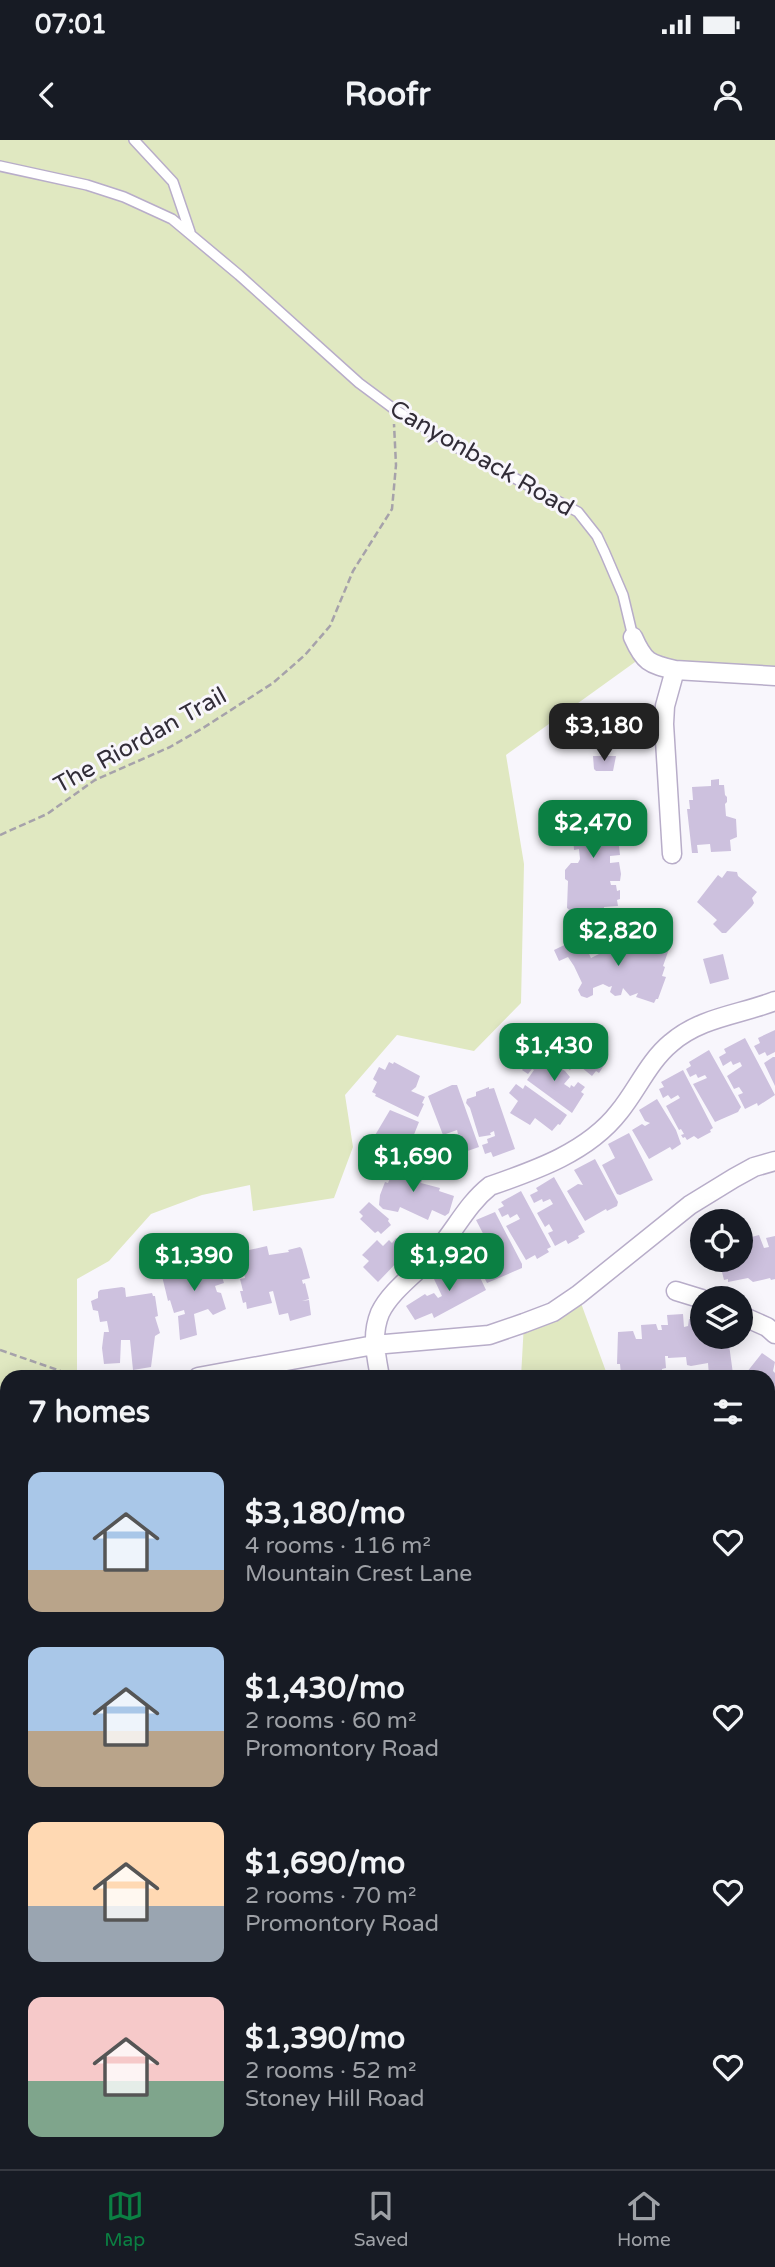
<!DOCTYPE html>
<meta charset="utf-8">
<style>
:root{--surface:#171b24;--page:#20242c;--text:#f1f3f6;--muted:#9ea1a6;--line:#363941;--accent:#0b8043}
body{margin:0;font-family:"Varela Round",sans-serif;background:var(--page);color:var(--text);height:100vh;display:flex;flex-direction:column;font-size:26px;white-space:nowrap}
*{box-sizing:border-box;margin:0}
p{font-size:23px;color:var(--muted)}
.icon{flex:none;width:38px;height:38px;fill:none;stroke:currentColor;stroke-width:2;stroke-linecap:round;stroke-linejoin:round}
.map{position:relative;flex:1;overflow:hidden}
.drawer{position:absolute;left:0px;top:1230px;width:775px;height:800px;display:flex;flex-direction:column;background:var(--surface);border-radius:21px 21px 0 0;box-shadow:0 4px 18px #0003}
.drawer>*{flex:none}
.fabs{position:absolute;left:690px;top:1069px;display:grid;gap:14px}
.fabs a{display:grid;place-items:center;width:63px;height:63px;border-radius:50%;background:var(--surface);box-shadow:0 4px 18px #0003;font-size:35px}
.price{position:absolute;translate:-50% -60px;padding:0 16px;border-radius:14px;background:var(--accent);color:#fff;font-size:23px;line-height:46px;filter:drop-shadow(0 2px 4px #0008)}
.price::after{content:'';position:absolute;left:50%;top:42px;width:21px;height:16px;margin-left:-10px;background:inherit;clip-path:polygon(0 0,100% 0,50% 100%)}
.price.active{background:#222;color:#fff}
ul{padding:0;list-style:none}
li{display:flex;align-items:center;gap:21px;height:175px;padding:0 28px}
li span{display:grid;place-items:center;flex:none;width:196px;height:140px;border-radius:14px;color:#555}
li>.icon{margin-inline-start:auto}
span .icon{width:84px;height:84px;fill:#fffc;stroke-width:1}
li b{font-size:30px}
h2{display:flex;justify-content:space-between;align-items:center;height:84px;padding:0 28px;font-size:30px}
.status{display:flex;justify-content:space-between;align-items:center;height:49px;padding:0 35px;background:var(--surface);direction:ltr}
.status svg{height:19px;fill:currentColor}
header{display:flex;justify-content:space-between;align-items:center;height:91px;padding:0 28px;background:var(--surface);font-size:32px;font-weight:800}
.menu{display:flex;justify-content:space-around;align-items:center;height:98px;border-top:2px solid var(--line);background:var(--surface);font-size:19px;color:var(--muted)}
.menu a{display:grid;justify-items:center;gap:4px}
.menu .active{color:var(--accent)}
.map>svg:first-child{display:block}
.green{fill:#e0e8c1}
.building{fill:#cdc1de}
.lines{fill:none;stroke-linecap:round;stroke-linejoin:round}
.service-casing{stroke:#b8adc9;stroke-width:12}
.minor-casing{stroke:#b8adc9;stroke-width:21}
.path{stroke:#a6a2aa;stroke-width:2.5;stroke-dasharray:7 3.5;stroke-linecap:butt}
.service{stroke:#fff;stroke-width:9}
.minor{stroke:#fff;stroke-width:18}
.labels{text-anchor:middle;stroke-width:6;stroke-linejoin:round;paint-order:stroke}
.street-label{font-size:24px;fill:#322d38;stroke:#f8f6fc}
</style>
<div class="status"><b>07:01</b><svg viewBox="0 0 49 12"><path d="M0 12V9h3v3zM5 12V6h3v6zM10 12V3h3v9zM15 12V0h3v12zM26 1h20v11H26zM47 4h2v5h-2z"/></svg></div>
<header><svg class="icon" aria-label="back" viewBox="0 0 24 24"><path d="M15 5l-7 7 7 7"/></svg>Roofr<svg class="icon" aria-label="person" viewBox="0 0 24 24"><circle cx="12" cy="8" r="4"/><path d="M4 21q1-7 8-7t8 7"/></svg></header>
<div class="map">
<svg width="775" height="2029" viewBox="0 0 775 2029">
<rect width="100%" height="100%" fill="#f8f6fc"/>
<path class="green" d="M0 0H775V536L642 517 506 615 524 724 521 863 474 911 397 895 345 955 353 1007 334 1058 253 1071 250 1045 202 1055 151 1074 109 1121 77 1139V1237H7V1266H0Z
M578 1155 608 1237H521L524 1183Z
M768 1332 775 1341V2026L768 2022Z
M0 1378 7 1388V1625L0 1627Z
M0 1726 7 1740V1818L0 1828Z
M0 1899C14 1920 9 1969 0 1992Z
M264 2023H759L757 2029H255L263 2028Z"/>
<path class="building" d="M593 616H616L613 631H596L594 629Z
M719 639V645H724L725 655 727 657V662L725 664 726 676 736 679 737 697 730 700 731 711 711 712 710 704 697 705 698 713H692L687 669H690L689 660H693L692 647 711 646V640Z
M612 662 617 687V702L609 703V706H619L620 715 610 716V723L619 722 621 734 620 741H610L611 745H616L617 751 620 750V759L617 760 618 766 604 767V772L574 774 567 768 568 741 565 739V730L571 723H578L580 719 579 709 574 710 571 665Z
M727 731 737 732 738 736 757 752 752 758 754 763 752 766 726 793H722L713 784 717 780 697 762 718 735 722 738Z
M626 794 641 799 638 810 650 813 653 804 669 809 663 826 665 827 662 836 666 837 658 859H656L654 863 636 857 638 853 630 856 623 848 621 855 615 856 610 852 612 846 609 847 603 844 593 848V855L587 858 581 856 578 850 582 843 574 826 568 817 559 821 554 810 581 797 591 818 601 813 605 801 622 807Z
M723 814 729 839 710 844 703 819Z
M559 888 606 922 599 933 596 931 592 936 576 923 570 930 545 912 544 909 533 900 540 890 553 898Z
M775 890V912L767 916 765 912 759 915 754 906 760 903 758 898Z
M745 898 775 955 758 966 757 963 745 969 738 955 743 953 739 947 734 949 727 936 742 926 740 922 733 925 731 921 723 926 719 917 726 913 724 909Z
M709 910 741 967 738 972 715 982 693 944 707 938 705 935 698 938 696 934 690 937 686 929 691 926 689 922Z
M537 916 541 919 543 917 565 931 570 937 564 944 570 948 571 945 574 947 578 942 585 947 581 952 584 954 572 973 527 940 534 930 532 929 528 934 522 930 526 925 529 927Z
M773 917H775V946L764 923Z
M389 922 393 924 394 922 420 936 416 947 411 951 425 957 422 963 424 964 418 977 375 956 376 954 372 952 377 942 373 939 379 927 385 930Z
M683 930 713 988 710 990 711 992 698 999 694 996 687 1000 685 997 683 998 681 995 684 994 681 989 679 990 666 966 680 958 678 955 671 959 668 955 663 958 659 949 664 947 661 942Z
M516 944 523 949 525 945 567 975 560 985 558 984 552 991 535 978 530 985 510 973 518 961 509 953Z
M452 945H457L479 1007 456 1015 455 1011 449 1013 445 1004 452 1001 450 997 458 994 457 990 443 995 428 956Z
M489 947V949L494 948 515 1009 493 1017 491 1012 485 1014 482 1005 488 1003 487 999 495 996 494 991 490 993 491 995 479 997 470 968 466 963 467 959 476 956V952Z
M657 959 676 990 681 1004 672 1010 670 1007 649 1019 632 990 642 984 645 986 650 983 645 981 639 970Z
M390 970 419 982 413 997 428 1003 418 1025 375 1006 371 1002Z
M629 993 653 1040 620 1055 617 1054 602 1025 615 1018 608 1004Z
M595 1019 618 1062 617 1066 607 1071 606 1069 585 1081 567 1051 578 1044 583 1045 574 1030Z
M387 1023 424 1035 421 1043 440 1048 439 1051 454 1056 449 1073 445 1076 432 1070 428 1080 400 1067 398 1072 383 1069 379 1065 380 1055 385 1042 388 1043 391 1036 383 1033Z
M554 1037 585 1092 578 1096 579 1098 568 1104 566 1100 555 1106 548 1093 553 1091 549 1084 545 1087 537 1073 553 1064 550 1059 543 1062 542 1059 534 1063 530 1055 538 1051 536 1048Z
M521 1051 551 1107 547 1109 549 1112 537 1119 535 1115 526 1120 506 1086 520 1079 517 1074 510 1078 508 1074 502 1077 498 1069 504 1066 501 1062Z
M369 1062 389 1079 388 1081 391 1085 381 1094 378 1091 375 1093 360 1079 363 1076 359 1072Z
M495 1072 522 1124V1128L487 1143 472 1113 482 1106 489 1105 476 1080Z
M759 1095 764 1108 769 1107 766 1098 775 1096V1139L771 1140 770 1138 753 1142 748 1138 728 1142V1139L724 1140 719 1120H740V1109L746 1108 744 1099Z
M241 1097 242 1099 247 1100 249 1110 267 1106 269 1115 289 1112 288 1110 300 1107 302 1109 310 1138 302 1140 303 1144 305 1143 309 1159 302 1161 309 1160 311 1175 290 1181 288 1173 279 1175 273 1151 269 1152 272 1163 247 1169 246 1162 243 1163 240 1151H243L240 1139 245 1138 244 1133 233 1136 228 1117 232 1116 231 1102H234V1099Z
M396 1098 407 1109 403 1113 404 1115 378 1142 363 1127 369 1121 362 1115 377 1100 383 1106 389 1100 392 1103Z
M205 1117 209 1118 212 1126 218 1124 224 1143 215 1146 217 1152 221 1153 226 1169 213 1175 208 1169 194 1174 197 1195 180 1200 178 1176 185 1174 184 1170 174 1173 170 1160 168 1161 162 1136 177 1130 181 1134 186 1132 185 1127Z
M468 1121 474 1131H477L486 1150 434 1178 432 1173 415 1180 406 1166 425 1154 427 1156 434 1153 438 1158 442 1156 434 1139 449 1131 452 1136 456 1133 454 1129Z
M122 1147 125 1148 126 1157 152 1153 153 1156H155L158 1176 155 1177 160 1193 155 1196 151 1227 133 1230 130 1200H121L120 1223 104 1224 102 1208 104 1192H109L107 1181 100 1182 98 1171 93 1170 91 1161 98 1158V1152L100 1150Z
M683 1174 684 1187 688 1186 689 1179 702 1178V1197H728L733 1234H730V1236L714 1237V1235L709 1236 708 1223 691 1226 687 1225 686 1217 668 1218V1216H665L666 1228 662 1229V1231L626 1236V1234H621L620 1224H617L618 1192 633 1191 636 1199H642L641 1185 656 1184 658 1190H662L661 1185H668L667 1175Z
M762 1213 775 1222 773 1231 775 1233V1278L771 1282 768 1280V1237H743Z
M25 2023H61V2026L70 2029H24Z
M144 2023H181L183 2029H146Z"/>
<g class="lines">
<defs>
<path id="service" d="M134 0 173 42 190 92
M0 26 87 45 124 57 172 79 239 135 359 243 394 269 458 308 578 372 597 396 605 413 623 455 633 497"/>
<path id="minor" d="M633 497C644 522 649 524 675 530L775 536
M672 714 664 584 665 566 675 530
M676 1151 702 1159
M740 1175 767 1187 775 1194
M198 1237 374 1205 489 1195 524 1183 553 1172 578 1155 690 1065 734 1038 754 1027 775 1021
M380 1237C376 1215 371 1195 380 1173 391 1150 418 1132 435 1113 455 1091 466 1065 490 1046 536 1030 588 1012 619 972 637 950 649 921 671 903 701 877 739 875 775 861
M104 2023 109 2029
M199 2023 202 2029"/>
</defs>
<use href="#service" class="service-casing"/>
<use href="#minor" class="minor-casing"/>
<path class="path" d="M0 695 47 674 95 640 170 607 203 588 273 543 305 515 330 486 353 431 392 369 396 325 394 284
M0 1210 78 1237
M770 1814 775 1852
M768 1973 775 1978
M538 2029 543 2023
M591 2029 594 2023
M696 2029 697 2023"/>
<use href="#service" class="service"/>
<use href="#minor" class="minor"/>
</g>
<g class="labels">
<g class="street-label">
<text transform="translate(482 318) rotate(30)" y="8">Canyonback Road</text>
<text transform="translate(140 600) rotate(-29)" y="8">The Riordan Trail</text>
</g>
</g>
</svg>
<div class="fabs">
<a><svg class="icon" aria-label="locate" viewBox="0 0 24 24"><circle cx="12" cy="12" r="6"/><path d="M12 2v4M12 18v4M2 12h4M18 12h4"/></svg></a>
<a><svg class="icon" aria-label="layers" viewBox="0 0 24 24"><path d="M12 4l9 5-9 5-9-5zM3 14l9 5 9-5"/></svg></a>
</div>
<b class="price active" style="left:604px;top:623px">$3,180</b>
<b class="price" style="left:593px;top:720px">$2,470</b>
<b class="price" style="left:618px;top:828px">$2,820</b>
<b class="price" style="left:554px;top:943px">$1,430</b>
<b class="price" style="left:413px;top:1054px">$1,690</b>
<b class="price" style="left:194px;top:1153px">$1,390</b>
<b class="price" style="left:449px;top:1153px">$1,920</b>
<section class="drawer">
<h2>7 homes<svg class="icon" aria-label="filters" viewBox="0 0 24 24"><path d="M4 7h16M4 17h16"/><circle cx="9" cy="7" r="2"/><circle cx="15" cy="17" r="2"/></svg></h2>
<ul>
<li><span style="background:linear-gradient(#a9c7e8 70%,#b9a48a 0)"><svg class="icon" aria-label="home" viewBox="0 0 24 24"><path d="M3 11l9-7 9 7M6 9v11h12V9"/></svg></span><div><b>$3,180/mo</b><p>4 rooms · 116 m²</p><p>Mountain Crest Lane</p></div><svg class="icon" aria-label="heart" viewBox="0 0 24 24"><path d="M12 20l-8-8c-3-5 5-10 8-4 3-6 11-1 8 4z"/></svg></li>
<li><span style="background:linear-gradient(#a9c7e8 60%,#b9a48a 0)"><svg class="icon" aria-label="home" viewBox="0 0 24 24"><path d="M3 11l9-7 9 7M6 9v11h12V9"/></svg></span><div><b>$1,430/mo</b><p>2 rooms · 60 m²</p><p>Promontory Road</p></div><svg class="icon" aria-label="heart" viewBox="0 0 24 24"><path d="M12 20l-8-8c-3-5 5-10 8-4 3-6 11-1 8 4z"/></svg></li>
<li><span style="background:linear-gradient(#ffd9b3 60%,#9aa5b1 0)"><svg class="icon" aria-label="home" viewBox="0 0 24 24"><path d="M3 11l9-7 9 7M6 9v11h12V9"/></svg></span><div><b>$1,690/mo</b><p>2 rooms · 70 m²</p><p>Promontory Road</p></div><svg class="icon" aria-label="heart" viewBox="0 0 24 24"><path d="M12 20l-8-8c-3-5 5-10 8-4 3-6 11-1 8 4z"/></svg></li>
<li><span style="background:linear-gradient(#f6c9c9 60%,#7fa58c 0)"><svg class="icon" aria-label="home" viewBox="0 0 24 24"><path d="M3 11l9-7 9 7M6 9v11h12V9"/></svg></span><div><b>$1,390/mo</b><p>2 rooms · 52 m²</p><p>Stoney Hill Road</p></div><svg class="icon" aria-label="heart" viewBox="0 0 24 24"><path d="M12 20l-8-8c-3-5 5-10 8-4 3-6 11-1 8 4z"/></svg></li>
</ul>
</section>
</div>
<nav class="menu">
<a class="active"><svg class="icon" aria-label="map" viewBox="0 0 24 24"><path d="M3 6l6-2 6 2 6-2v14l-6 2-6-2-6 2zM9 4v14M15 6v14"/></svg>Map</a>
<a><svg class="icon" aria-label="saved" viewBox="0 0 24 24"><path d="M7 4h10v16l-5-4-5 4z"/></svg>Saved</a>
<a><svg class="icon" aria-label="home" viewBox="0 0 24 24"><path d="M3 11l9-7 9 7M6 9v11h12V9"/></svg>Home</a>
</nav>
